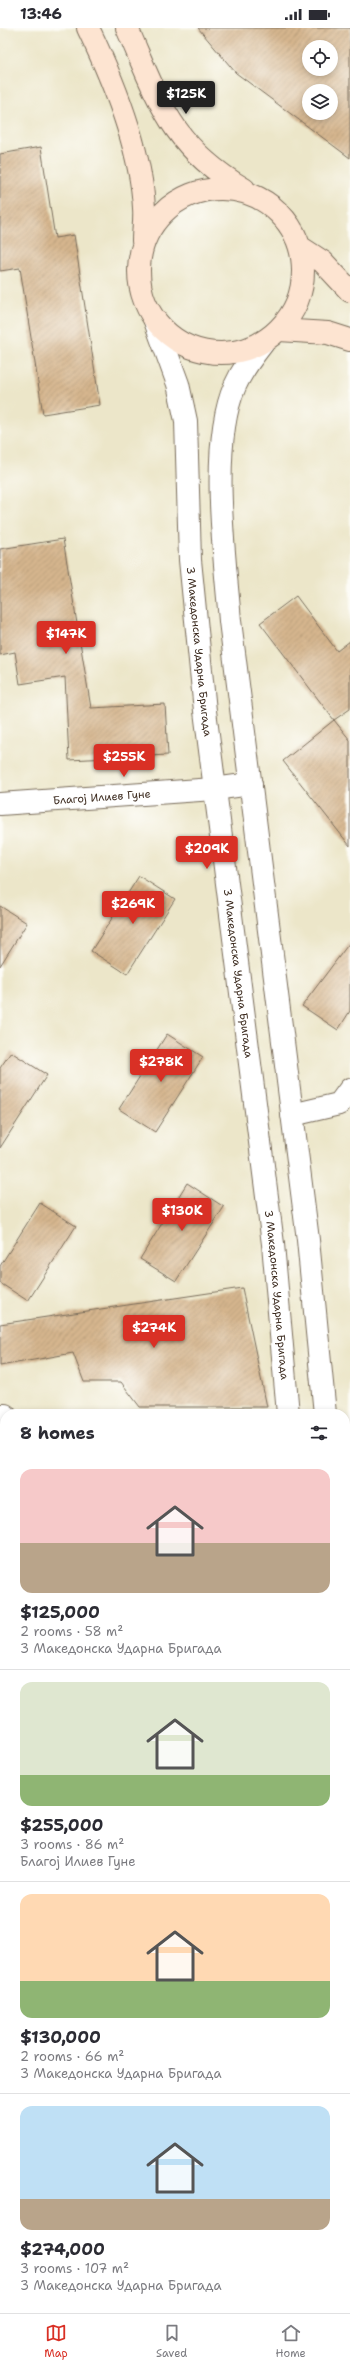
<!DOCTYPE html>
<meta charset="utf-8">
<style>
:root{--surface:#fff;--page:#f2f2f3;--text:#2b2b33;--muted:#7c7c81;--line:#e1e1e2;--accent:#d93025}
body{margin:0;font-family:"Shantell Sans",sans-serif;background:var(--page);color:var(--text);height:100vh;display:flex;flex-direction:column;font-size:15px;white-space:nowrap}
*{box-sizing:border-box;margin:0}
p{font-size:13px;color:var(--muted)}
.icon{flex:none;width:22px;height:22px;fill:none;stroke:currentColor;stroke-width:2;stroke-linecap:round;stroke-linejoin:round}
.map{position:relative;flex:1;overflow:hidden}
.details{position:absolute;left:0px;top:1381px;width:350px;height:904px;display:flex;flex-direction:column;background:var(--surface);border-radius:16px 16px 0 0;box-shadow:0 2px 6px #0003}
.details>*{flex:none}
.buttons{position:absolute;left:302px;top:12px;display:grid;gap:8px}
.buttons a{display:grid;place-items:center;width:36px;height:36px;border-radius:50%;background:var(--surface);box-shadow:0 2px 6px #0003;font-size:20px}
.price{position:absolute;translate:-50% -34px;padding:0 9px;border-radius:4px;background:var(--accent);color:#fff;font-size:13px;line-height:26px;filter:drop-shadow(0 1px 2px #0008)}
.price::after{content:'';position:absolute;left:50%;top:24px;width:12px;height:9px;margin-left:-6px;background:inherit;clip-path:polygon(0 0,100% 0,50% 100%)}
.price.on{background:#222;color:#fff}
ul{padding:0;list-style:none}
li{display:grid;align-content:center;gap:8px;height:212px;padding:0 20px}
li+li{border-top:1px solid var(--line)}
li span{display:grid;place-items:center;height:124px;border-radius:12px;color:#555}
li>.icon{margin-inline-start:auto}
span .icon{width:72px;height:72px;fill:#fffc;stroke-width:1}
li b{font-size:17px}
h2{display:flex;justify-content:space-between;align-items:center;height:48px;padding:0 20px;font-size:17px}
.status{display:flex;justify-content:space-between;align-items:center;height:28px;padding:0 20px;background:var(--surface);direction:ltr}
.status svg{height:11px;fill:currentColor}
.tab-bar{display:flex;justify-content:space-around;align-items:center;height:56px;border-top:1px solid var(--line);background:var(--surface);font-size:11px;color:var(--muted)}
.tab-bar a{display:grid;justify-items:center;gap:2px}
.tab-bar .on{color:var(--accent)}
.map>svg:first-child{display:block}
.building{fill:url(#building-hatch);fill-rule:evenodd}
.lines{fill:none;stroke-linecap:round;stroke-linejoin:round}
.minor-casing{stroke:#796c5a;stroke-width:24}
.tertiary-casing{stroke:#796c5a;stroke-width:24}
.secondary-casing{stroke:#796c5a;stroke-width:24}
.minor{stroke:#fff;stroke-width:22}
.tertiary{stroke:#fff;stroke-width:22}
.secondary{stroke:#fde4d1;stroke-width:22}
.labels{text-anchor:middle;stroke-width:3;stroke-linejoin:round;paint-order:stroke}
.street-label{font-size:11px;fill:#3b2a1e;stroke:#fdfcf7}
</style>
<div class="status"><b>13:46</b><svg viewBox="0 0 49 12"><path d="M0 12V9h3v3zM5 12V6h3v6zM10 12V3h3v9zM15 12V0h3v12zM26 1h20v11H26zM47 4h2v5h-2z"/></svg></div>
<div class="map">
<svg width="350" height="2285" viewBox="0 0 350 2285">
<defs>
<pattern id="building-hatch" width="6" height="6" patternUnits="userSpaceOnUse"><rect width="6" height="6" fill="#d6b68e"/><path d="M-1 1l2-2M0 6l6-6M5 7l2-2" fill="none" stroke="#af9473"/></pattern>
</defs>
<rect width="100%" height="100%" fill="#fdfcf7"/>
<filter id="ink" filterUnits="userSpaceOnUse"><feTurbulence type="fractalNoise" baseFrequency=".025" numOctaves="2"/><feDisplacementMap in="SourceGraphic" scale="8" xChannelSelector="R" yChannelSelector="G"/><feConvolveMatrix kernelMatrix="1 2 1 2 8 2 1 2 1" color-interpolation-filters="sRGB"/></filter>
<filter id="wash" filterUnits="userSpaceOnUse"><feTurbulence type="fractalNoise" baseFrequency=".012" numOctaves="4" result="noise"/><feDisplacementMap in="SourceGraphic" scale="16" xChannelSelector="R" yChannelSelector="G"/><feGaussianBlur stdDeviation="0.9" result="paint"/><feColorMatrix in="noise" values="0 0 0 0 0 0 0 0 0 0 0 0 0 0 0 0 0 1.4 0 .05"/><feComposite in="paint" operator="in"/></filter>
<g filter="url(#wash)">
<rect width="100%" height="100%" fill="#ece6c9"/>
<g id="blocks">
<path class="building" d="M198 0H350V130L236 45ZM309 19H331V41H309ZM309 63H331V85H309Z
M41 119 55 210 74 207 100 377 43 386 20 240 0 243V126Z
M63 511 91 680 165 676 168 727 69 732 65 649 20 656 15 624 0 627V521Z
M296 568 337 623 350 613V681L334 692 260 595Z
M334 692 350 712V818L283 733Z
M139 848 175 871 127 946 91 923Z
M0 878 27 895 0 938Z
M350 914V983L338 1002 302 978Z
M167 1006 203 1029 155 1104 119 1081Z
M11 1024 47 1047 0 1120V1040Z
M187 1155 224 1179 176 1253 140 1231Z
M40 1175 76 1198 28 1273 0 1255V1238Z
M242 1260 267 1379H140L121 1354H84L73 1325 0 1338V1296Z"/>
</g>
</g>
<g filter="url(#ink)">
<use href="#blocks" fill-opacity="0" stroke="#796c5a" stroke-width="1"/>
<g class="lines">
<defs>
<g id="minor">
<path id="s1" d="M0 776 214 761 251 756"/>
<path d="M292 1087 339 1076 350 1061"/>
<path d="M0 1387H5"/>
<path d="M0 1979H5"/>
</g>
<g id="tertiary">
<path id="s2" d="M155 293 178 356 186 393 190 532 205 683 273 1216 288 1386"/>
<path d="M263 315C252 329 242 342 235 358 209 416 225 530 230 593L308 1212 325 1386"/>
<path d="M345 1585 350 1588"/>
<path d="M345 1665 350 1658"/>
<path d="M291 2280V2285"/>
<path d="M328 2280V2285"/>
</g>
<path id="secondary" d="M88 0C113 52 141 121 144 180 145 191 143 202 143 213
M127 0C159 73 171 118 244 161
M139 243a82 82 0 1 1 164 0a82 82 0 1 1-164 0Z
M300 219 323 234 350 263
M279 302 328 305 350 312"/>
</defs>
<use href="#minor" class="minor-casing"/>
<use href="#tertiary" class="tertiary-casing"/>
<use href="#secondary" class="secondary-casing"/>
<use href="#minor" class="minor"/>
<use href="#tertiary" class="tertiary"/>
<use href="#secondary" class="secondary"/>
</g>
</g>
<g class="labels">
<g class="street-label">
<text dy="4" stroke="none"><textPath href="#s2" startOffset="336">3 Македонска Ударна Бригада</textPath></text>
<text dy="4" stroke="none"><textPath href="#s1" startOffset="102">Благој Илиев Гуне</textPath></text>
<text dy="4" stroke="none"><textPath href="#s2" startOffset="660">3 Македонска Ударна Бригада</textPath></text>
<text dy="4" stroke="none"><textPath href="#s2" startOffset="984">3 Македонска Ударна Бригада</textPath></text>
</g>
</g>
</svg>
<div class="buttons">
<a><svg class="icon" aria-label="locate" viewBox="0 0 24 24"><circle cx="12" cy="12" r="6"/><path d="M12 2v4M12 18v4M2 12h4M18 12h4"/></svg></a>
<a><svg class="icon" aria-label="layers" viewBox="0 0 24 24"><path d="M12 4l9 5-9 5-9-5zM3 14l9 5 9-5"/></svg></a>
</div>
<b class="price on" style="left:186px;top:87px">$125K</b>
<b class="price" style="left:66px;top:627px">$147K</b>
<b class="price" style="left:124px;top:750px">$255K</b>
<b class="price" style="left:207px;top:842px">$209K</b>
<b class="price" style="left:133px;top:897px">$269K</b>
<b class="price" style="left:161px;top:1055px">$278K</b>
<b class="price" style="left:182px;top:1204px">$130K</b>
<b class="price" style="left:154px;top:1321px">$274K</b>
<section class="details">
<h2>8 homes<svg class="icon" aria-label="filters" viewBox="0 0 24 24"><path d="M4 7h16M4 17h16"/><circle cx="9" cy="7" r="2"/><circle cx="15" cy="17" r="2"/></svg></h2>
<ul>
<li><span style="background:linear-gradient(#f6c9c9 60%,#b9a48a 0)"><svg class="icon" aria-label="home" viewBox="0 0 24 24"><path d="M3 11l9-7 9 7M6 9v11h12V9"/></svg></span><div><b>$125,000</b><p>2 rooms · 58 m²</p><p>3 Македонска Ударна Бригада</p></div></li>
<li><span style="background:linear-gradient(#dfe7d0 75%,#8fb573 0)"><svg class="icon" aria-label="home" viewBox="0 0 24 24"><path d="M3 11l9-7 9 7M6 9v11h12V9"/></svg></span><div><b>$255,000</b><p>3 rooms · 86 m²</p><p>Благој Илиев Гуне</p></div></li>
<li><span style="background:linear-gradient(#ffd9b3 70%,#8fb573 0)"><svg class="icon" aria-label="home" viewBox="0 0 24 24"><path d="M3 11l9-7 9 7M6 9v11h12V9"/></svg></span><div><b>$130,000</b><p>2 rooms · 66 m²</p><p>3 Македонска Ударна Бригада</p></div></li>
<li><span style="background:linear-gradient(#bfe0f5 75%,#b9a48a 0)"><svg class="icon" aria-label="home" viewBox="0 0 24 24"><path d="M3 11l9-7 9 7M6 9v11h12V9"/></svg></span><div><b>$274,000</b><p>3 rooms · 107 m²</p><p>3 Македонска Ударна Бригада</p></div></li>
</ul>
</section>
</div>
<nav class="tab-bar">
<a class="on"><svg class="icon" aria-label="map" viewBox="0 0 24 24"><path d="M3 6l6-2 6 2 6-2v14l-6 2-6-2-6 2zM9 4v14M15 6v14"/></svg>Map</a>
<a><svg class="icon" aria-label="saved" viewBox="0 0 24 24"><path d="M7 4h10v16l-5-4-5 4z"/></svg>Saved</a>
<a><svg class="icon" aria-label="home" viewBox="0 0 24 24"><path d="M3 11l9-7 9 7M6 9v11h12V9"/></svg>Home</a>
</nav>
